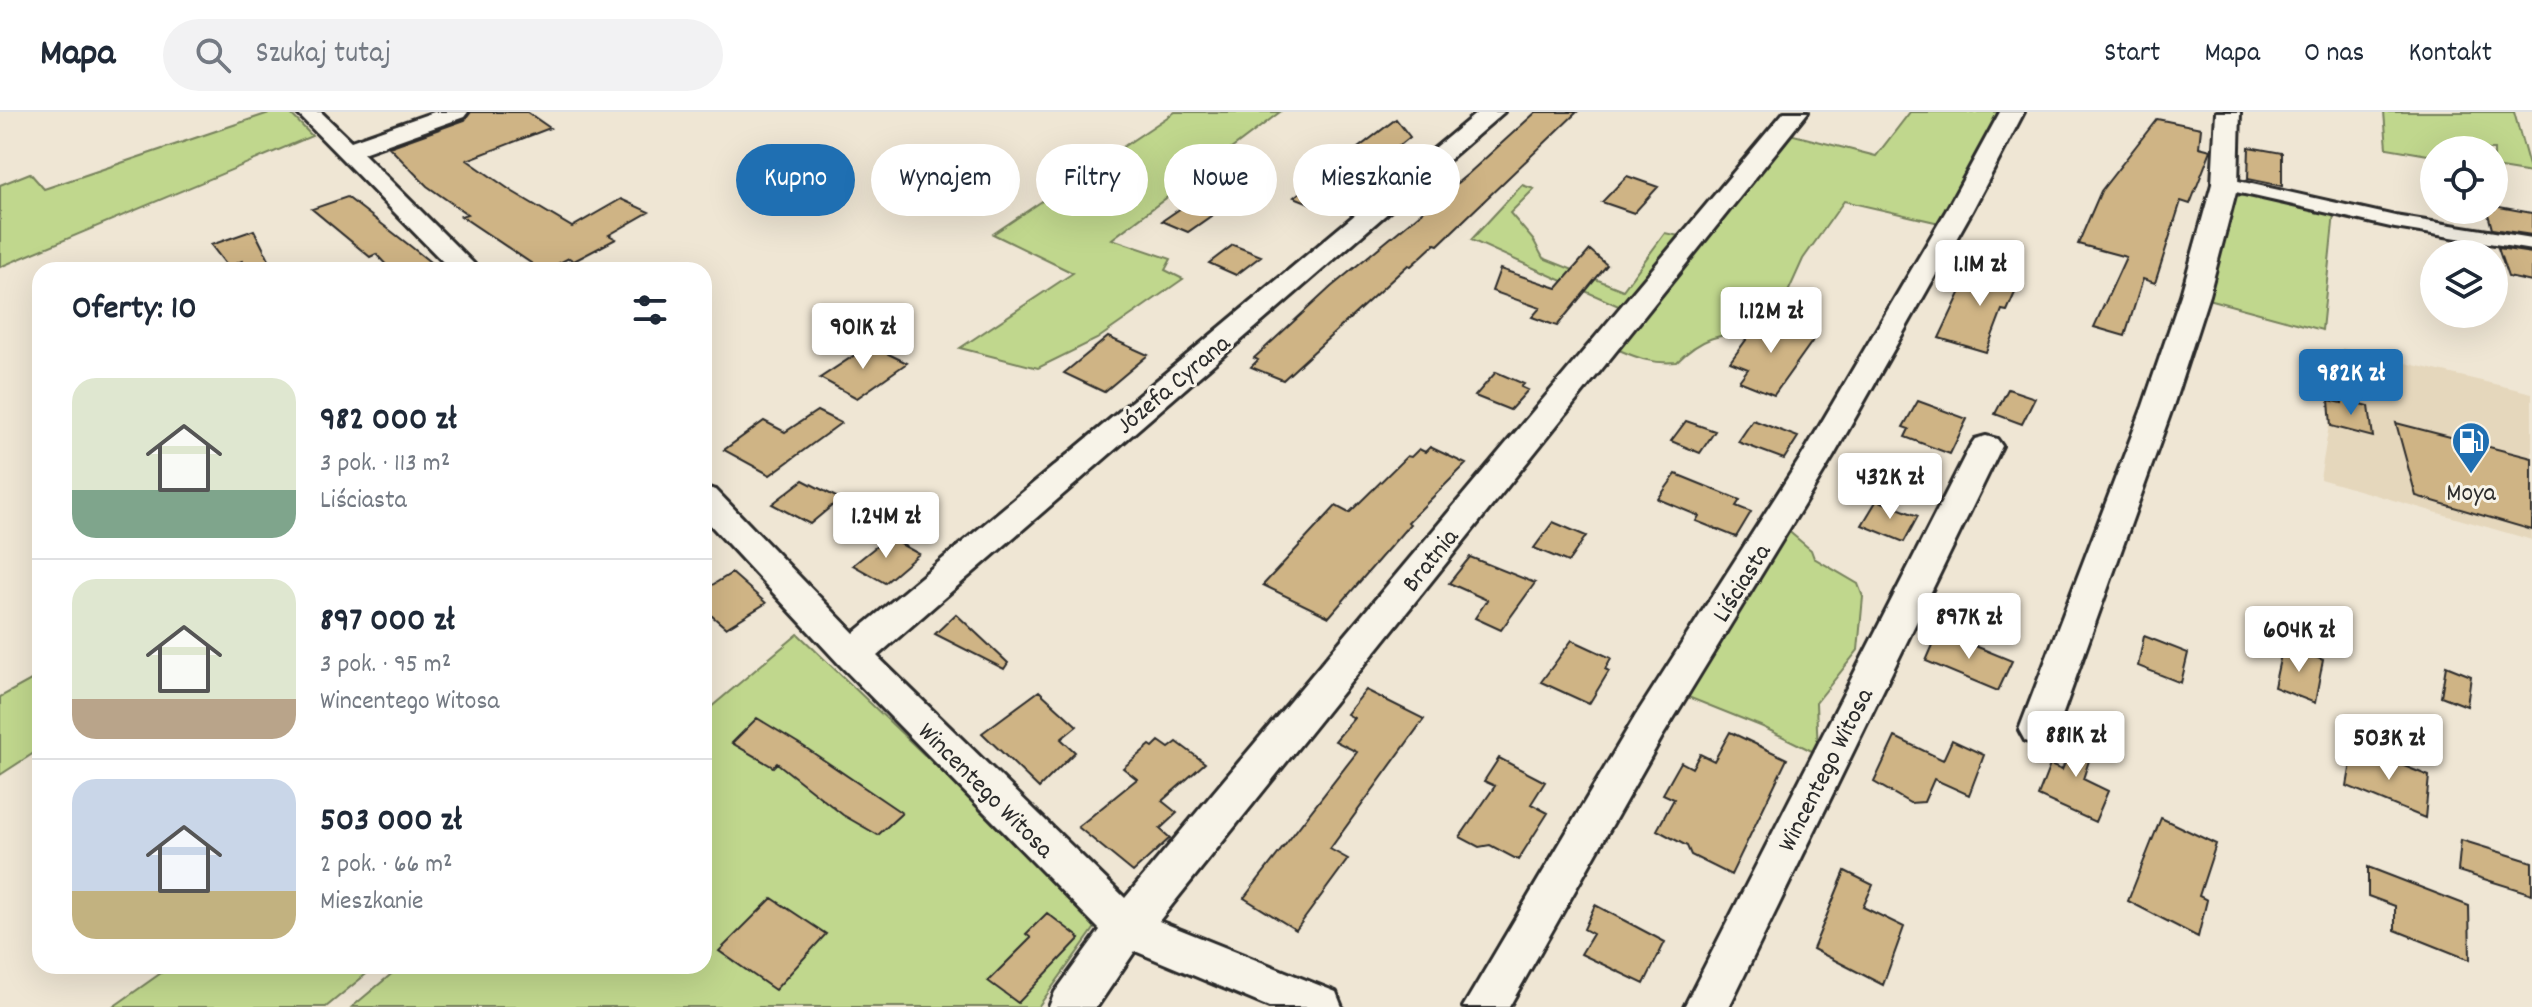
<!DOCTYPE html>
<html lang="pl">
<meta charset="utf-8">
<style>
:root{--surface:#fff;--page:#f2f2f3;--text:#1f2937;--muted:#747a83;--line:#e0e1e3;--accent:#1f6fb2}
body{margin:0;font-family:Dekko,sans-serif;background:var(--page);color:var(--text);height:100vh;display:flex;flex-direction:column;font-size:30px;white-space:nowrap}
*{box-sizing:border-box;margin:0}
p{font-size:26px;color:var(--muted)}
.icon{flex:none;width:44px;height:44px;fill:none;stroke:currentColor;stroke-width:2;stroke-linecap:round;stroke-linejoin:round}
.map{position:relative;flex:1;overflow:hidden}
.side{position:absolute;left:32px;top:150px;width:680px;height:712px;display:flex;flex-direction:column;background:var(--surface);border-radius:24px;box-shadow:0 8px 32px #0002}
.side>*{flex:none}
.banner{position:absolute;left:736px;top:32px;width:760px;height:72px;display:flex;gap:16px}
.tools{position:absolute;left:2420px;top:24px;display:grid;gap:16px}
.tools a{display:grid;place-items:center;width:88px;height:88px;border-radius:50%;background:var(--surface);box-shadow:0 8px 32px #0002;font-size:40px}
.price{position:absolute;translate:-50% -68px;padding:0 18px;border-radius:8px;background:#fff;color:#222;font-size:26px;line-height:52px;filter:drop-shadow(0 2px 4px #0008)}
.price::after{content:'';position:absolute;left:50%;top:48px;width:24px;height:18px;margin-left:-12px;background:inherit;clip-path:polygon(0 0,100% 0,50% 100%)}
.price.on{background:var(--accent);color:#fff}
ul{padding:0;list-style:none}
li{display:flex;align-items:center;gap:24px;height:200px;padding:0 40px}
li+li{border-top:2px solid var(--line)}
li span{display:grid;place-items:center;flex:none;width:224px;height:160px;border-radius:24px;color:#555}
li>.icon{margin-inline-start:auto}
span .icon{width:96px;height:96px;fill:#fffc;stroke-width:1}
li b{font-size:34px}
h2{display:flex;justify-content:space-between;align-items:center;height:96px;padding:0 40px;font-size:34px}
.chip{padding:0 28px;border-radius:36px;background:var(--surface);box-shadow:0 8px 32px #0002;font-size:28px;line-height:72px}
.chip.on{background:var(--accent);color:#fff}
header{display:flex;align-items:center;gap:48px;box-sizing:border-box;height:112px;padding:0 40px;background:var(--surface);border-bottom:2px solid var(--line)}
header strong{font-size:38px}
nav{display:flex;gap:44px;margin-inline-start:auto;font-size:28px}
.search{width:560px;height:72px;background:var(--page);display:flex;align-items:center;gap:20px;box-sizing:border-box;padding:0 28px;border-radius:44px;color:var(--muted);font-size:30px}
.map>svg:first-child{display:block}
.built{fill:#e5d7bc}
.green{fill:#c0d78d;stroke:#76815c;stroke-width:2}
.building{fill:#cfb485;stroke:#2b2b2b;stroke-width:2}
.lines{fill:none;stroke-linecap:round;stroke-linejoin:round}
.pedestrian-casing{stroke:#2b2b2b;stroke-width:6}
.minor-casing{stroke:#2b2b2b;stroke-width:6}
.pedestrian{fill:#f7f3e8;fill-rule:evenodd}
.minor{fill:#f7f3e8;fill-rule:evenodd}
.labels{text-anchor:middle;stroke-width:6;stroke-linejoin:round;paint-order:stroke}
.street-label{font-size:26px;fill:#2b2b2b;stroke:#f7f3e8}
.poi-label{font-size:26px;fill:#2b2b2b;stroke:#f7f3e8}
</style>
<header>
<strong>Mapa</strong>
<div class="search"><svg class="icon" aria-label="search" viewBox="0 0 24 24"><circle cx="10" cy="10" r="6"/><path d="M15 15l6 6"/></svg>Szukaj tutaj</div>
<nav><a>Start</a><a>Mapa</a><a>O nas</a><a>Kontakt</a></nav>
</header>
<div class="map">
<svg width="2532" height="895" viewBox="0 0 2532 895">
<rect width="100%" height="100%" fill="#efe6d4"/>
<filter id="ink" filterUnits="userSpaceOnUse"><feTurbulence type="fractalNoise" baseFrequency=".0125" numOctaves="2"/><feDisplacementMap in="SourceGraphic" scale="16" xChannelSelector="R" yChannelSelector="G"/><feConvolveMatrix kernelMatrix="1 2 1 2 8 2 1 2 1" color-interpolation-filters="sRGB"/></filter>
<g filter="url(#ink)">
<path class="built" d="M2342 236 2532 281V428L2320 367Z"/>
<path class="green" d="M272 0H289L312 24 0 155V73L30 61 44 77Z
M1175 0H1280L1112 127 1171 147 1165 158 1183 167 1097 227 1038 256 960 236 1073 161 993 122Z
M1910 0H1999L1944 112 1844 89 1803 147 1785 187 1762 206 1751 220C1717 223 1702 225 1677 250 1654 252 1640 247 1619 238L1708 120 1790 22 1876 44Z
M2384 0H2514L2531 61 2494 55V38H2434V44L2387 36Z
M1522 73 1534 77 1510 101 1534 129 1543 146 1623 178 1665 121 1684 125 1623 196 1471 128Z
M2259 83 2334 101 2322 218 2204 186 2236 84Z
M1786 417 1811 438 1814 446 1858 472 1863 485 1858 538 1816 591 1818 642 1763 615 1688 585Z
M798 522 1099 810 1038 895H352L401 854H704V601Z
M40 563V637L0 663V585Z
M171 854H376L326 895H113Z"/>
<path class="building" d="M471 0H527L550 16 467 48 513 80 572 115 621 87 649 100 609 123 616 127 574 149 569 146 546 158 534 153 461 104 467 102 427 74 389 35 465 8Z
M1536 0H1577L1438 133 1435 132 1411 154 1408 153 1283 268 1251 255 1258 248 1254 246 1331 175 1468 62Z
M1396 7 1410 25 1322 96 1294 85Z
M2157 7 2201 16 2199 35 2211 38 2190 92 2181 89 2155 171 2143 167 2125 224 2094 215 2126 145 2078 132 2101 79Z
M2249 35 2282 41V74L2248 67Z
M1238 57 1251 76 1188 120 1162 109Z
M1627 64 1658 75 1634 101 1602 90Z
M347 85 409 133 440 158H391L376 142 370 145 312 97Z
M2494 94 2532 101V123L2492 117 2487 98H2494Z
M254 118 269 148 248 157 242 149 228 155 211 133Z
M1233 133 1261 144 1236 163 1209 151Z
M2498 136 2532 141V170L2508 165Z
M1590 138 1607 153 1557 214 1532 205 1540 196 1492 179 1500 157 1557 176Z
M1978 153 2022 165 2007 199 2002 198 1986 240 1939 226 1971 158 1975 160Z
M1762 206 1816 224 1774 283 1739 269 1748 257 1730 250Z
M1108 225 1148 243 1104 280 1064 261Z
M870 233 907 251 857 286 820 266Z
M1496 260 1524 272 1521 275 1528 278 1510 298 1475 284Z
M2008 277 2035 286 2022 312 1995 302Z
M2342 287 2369 294 2373 325 2331 314 2329 288 2342 291Z
M1918 289 1967 307 1950 342 1905 325 1909 317 1903 315Z
M817 299 841 311 770 363 724 338 764 309 785 320Z
M1753 308 1798 325 1784 347 1738 330Z
M1686 309 1715 319 1700 341 1671 329Z
M2396 311 2532 346V418L2416 384Z
M1430 335 1466 352 1408 410 1410 412 1329 505 1263 473 1336 394 1349 401 1407 344 1411 345 1419 337 1425 340Z
M1676 362 1740 388 1736 394 1751 400 1736 425 1696 409 1699 404 1658 387Z
M803 368 840 387 810 412 772 392Z
M1877 388 1918 404 1904 430 1862 413Z
M1553 410 1586 424 1568 450 1534 436Z
M888 425 919 442 885 471 853 453Z
M1470 445 1535 471 1501 518 1475 506 1487 488 1449 471Z
M732 461 766 491 726 516 704 497V478Z
M956 502 1008 551 1004 557 935 522Z
M1939 519 2012 549 1998 579 1926 549Z
M2144 524 2188 541 2181 571 2138 554Z
M1572 528 1611 546 1605 557 1609 559 1589 592 1541 570Z
M2283 533 2323 548 2315 591 2274 575Z
M2446 554 2471 564 2467 594 2441 584Z
M1366 578 1424 607 1330 737 1348 747 1296 818 1244 786 1357 640 1335 629 1354 606 1347 602Z
M1039 579 1077 614 1061 627 1075 640 1039 676 982 621Z
M757 606 803 634 902 701 878 723 843 703 777 651 773 655 732 631Z
M2081 612 2099 618 2083 667 2108 679 2095 710 2038 684 2050 653 2062 658Z
M1730 620 1787 647 1731 763 1691 743 1687 734 1657 718 1674 687 1663 682 1681 650 1692 656 1700 642 1714 649Z
M1895 625 1943 648 1952 628 1984 643 1969 683 1934 667 1924 690 1910 691 1874 670Z
M1159 629 1169 636 1177 630 1205 651 1162 689 1177 701 1160 717 1170 726 1133 760 1078 715 1137 667 1123 656 1150 633 1153 635Z
M2354 634 2429 664 2425 706 2347 674Z
M1499 646 1545 670 1531 692 1548 701 1518 748 1490 733 1479 735 1460 725 1495 674 1484 669Z
M2161 706 2216 732 2199 784 2207 788 2198 825 2128 789Z
M2461 728 2532 750V782L2458 759Z
M2368 755 2469 794 2470 848 2395 818V794L2368 784Z
M1845 759 1873 773 1863 795 1904 815 1883 873 1813 837Z
M772 786 826 822 775 878 719 839Z
M1595 793 1665 830 1644 872 1581 842 1593 822 1584 817Z
M1047 801 1080 826 1018 891 988 869 1031 826 1026 822Z"/>
<g class="lines">
<defs>
<path id="pedestrian" d="M2225 66 2395 104 2532 126V138L2395 116 2218 76 2215 72 2218 68Z"/>
<path id="minor" d="M296 0H321L351 29 434 0H468L464 5 363 41 480 158H451Z
M1478 0H1504L877 544 1125 786 1784 0H1808L1159 809 1336 880 1342 895H1269L1135 839 1097 895H1049L1055 880 1100 818 840 553 704 406V375L716 378 854 521Z
M2000 0H2024L1972 99 1833 345 1662 625 1509 895H1463L1636 603 1803 342 1946 99Z
M2216 0H2240L2238 72 2209 183 2173 294 2057 618 2051 629 2038 633 2025 629 2019 618 2143 294 2181 183 2212 72Z
M1986 324 1997 327 2002 334 1729 895H1684L1970 334 1975 327Z"/>
</defs>
<use href="#pedestrian" class="pedestrian-casing"/>
<use href="#minor" class="minor-casing"/>
<use href="#pedestrian" class="pedestrian"/>
<use href="#minor" class="minor"/>
</g>
</g>
<defs>
<symbol id="fuel-pin" viewBox="-11 -11 22 30"><path d="M0 17L-7.5 6A9.5 9.5 0 1 1 7.5 6Z" fill="#1f6fb2" stroke="#f7f3e8"/><path d="M-5.5-6h7V0h2V4h1.3V-2.5L3-4.5l.8-.8L6-3V5H2.5V1h-1V6h-7ZM-4.2-4.7v3.2H.2V-4.7Z" fill="#fff"/></symbol>
</defs>
<g fill-rule="evenodd">
<use href="#fuel-pin" x="2449" y="307" width="44" height="60"/>
</g>
<g class="labels">
<g class="street-label">
<text transform="translate(1172 271) rotate(-40)" y="9">Józefa Cyrana</text>
<text transform="translate(1429 447) rotate(-51)" y="9">Bratnia</text>
<text transform="translate(1740 470) rotate(-58)" y="9">Liściasta</text>
<text transform="translate(1824 657) rotate(-63)" y="9">Wincentego Witosa</text>
<text transform="translate(987 677) rotate(45)" y="9">Wincentego Witosa</text>
</g>
<g class="poi-label">
<text x="2471" y="388">Moya</text>
</g>
</g>
</svg>
<div class="tools">
<a><svg class="icon" aria-label="locate" viewBox="0 0 24 24"><circle cx="12" cy="12" r="6"/><path d="M12 2v4M12 18v4M2 12h4M18 12h4"/></svg></a>
<a><svg class="icon" aria-label="layers" viewBox="0 0 24 24"><path d="M12 4l9 5-9 5-9-5zM3 14l9 5 9-5"/></svg></a>
</div>
<b class="price" style="left:1980px;top:196px">1.1M zł</b>
<b class="price" style="left:1771px;top:243px">1.12M zł</b>
<b class="price" style="left:863px;top:259px">901K zł</b>
<b class="price on" style="left:2351px;top:305px">982K zł</b>
<b class="price" style="left:1890px;top:409px">432K zł</b>
<b class="price" style="left:886px;top:448px">1.24M zł</b>
<b class="price" style="left:1969px;top:549px">897K zł</b>
<b class="price" style="left:2299px;top:562px">604K zł</b>
<b class="price" style="left:2076px;top:667px">881K zł</b>
<b class="price" style="left:2389px;top:670px">503K zł</b>
<div class="banner">
<a class="chip on">Kupno</a>
<a class="chip">Wynajem</a>
<a class="chip">Filtry</a>
<a class="chip">Nowe</a>
<a class="chip">Mieszkanie</a>
</div>
<section class="side">
<h2>Oferty: 10<svg class="icon" aria-label="filters" viewBox="0 0 24 24"><path d="M4 7h16M4 17h16"/><circle cx="9" cy="7" r="2"/><circle cx="15" cy="17" r="2"/></svg></h2>
<ul>
<li><span style="background:linear-gradient(#dfe7d0 70%,#7fa58c 0)"><svg class="icon" aria-label="home" viewBox="0 0 24 24"><path d="M3 11l9-7 9 7M6 9v11h12V9"/></svg></span><div><b>982 000 zł</b><p>3 pok. · 113 m²</p><p>Liściasta</p></div></li>
<li><span style="background:linear-gradient(#dfe7d0 75%,#b9a48a 0)"><svg class="icon" aria-label="home" viewBox="0 0 24 24"><path d="M3 11l9-7 9 7M6 9v11h12V9"/></svg></span><div><b>897 000 zł</b><p>3 pok. · 95 m²</p><p>Wincentego Witosa</p></div></li>
<li><span style="background:linear-gradient(#c9d6e8 70%,#c2b280 0)"><svg class="icon" aria-label="home" viewBox="0 0 24 24"><path d="M3 11l9-7 9 7M6 9v11h12V9"/></svg></span><div><b>503 000 zł</b><p>2 pok. · 66 m²</p><p>Mieszkanie</p></div></li>
</ul>
</section>
</div>
